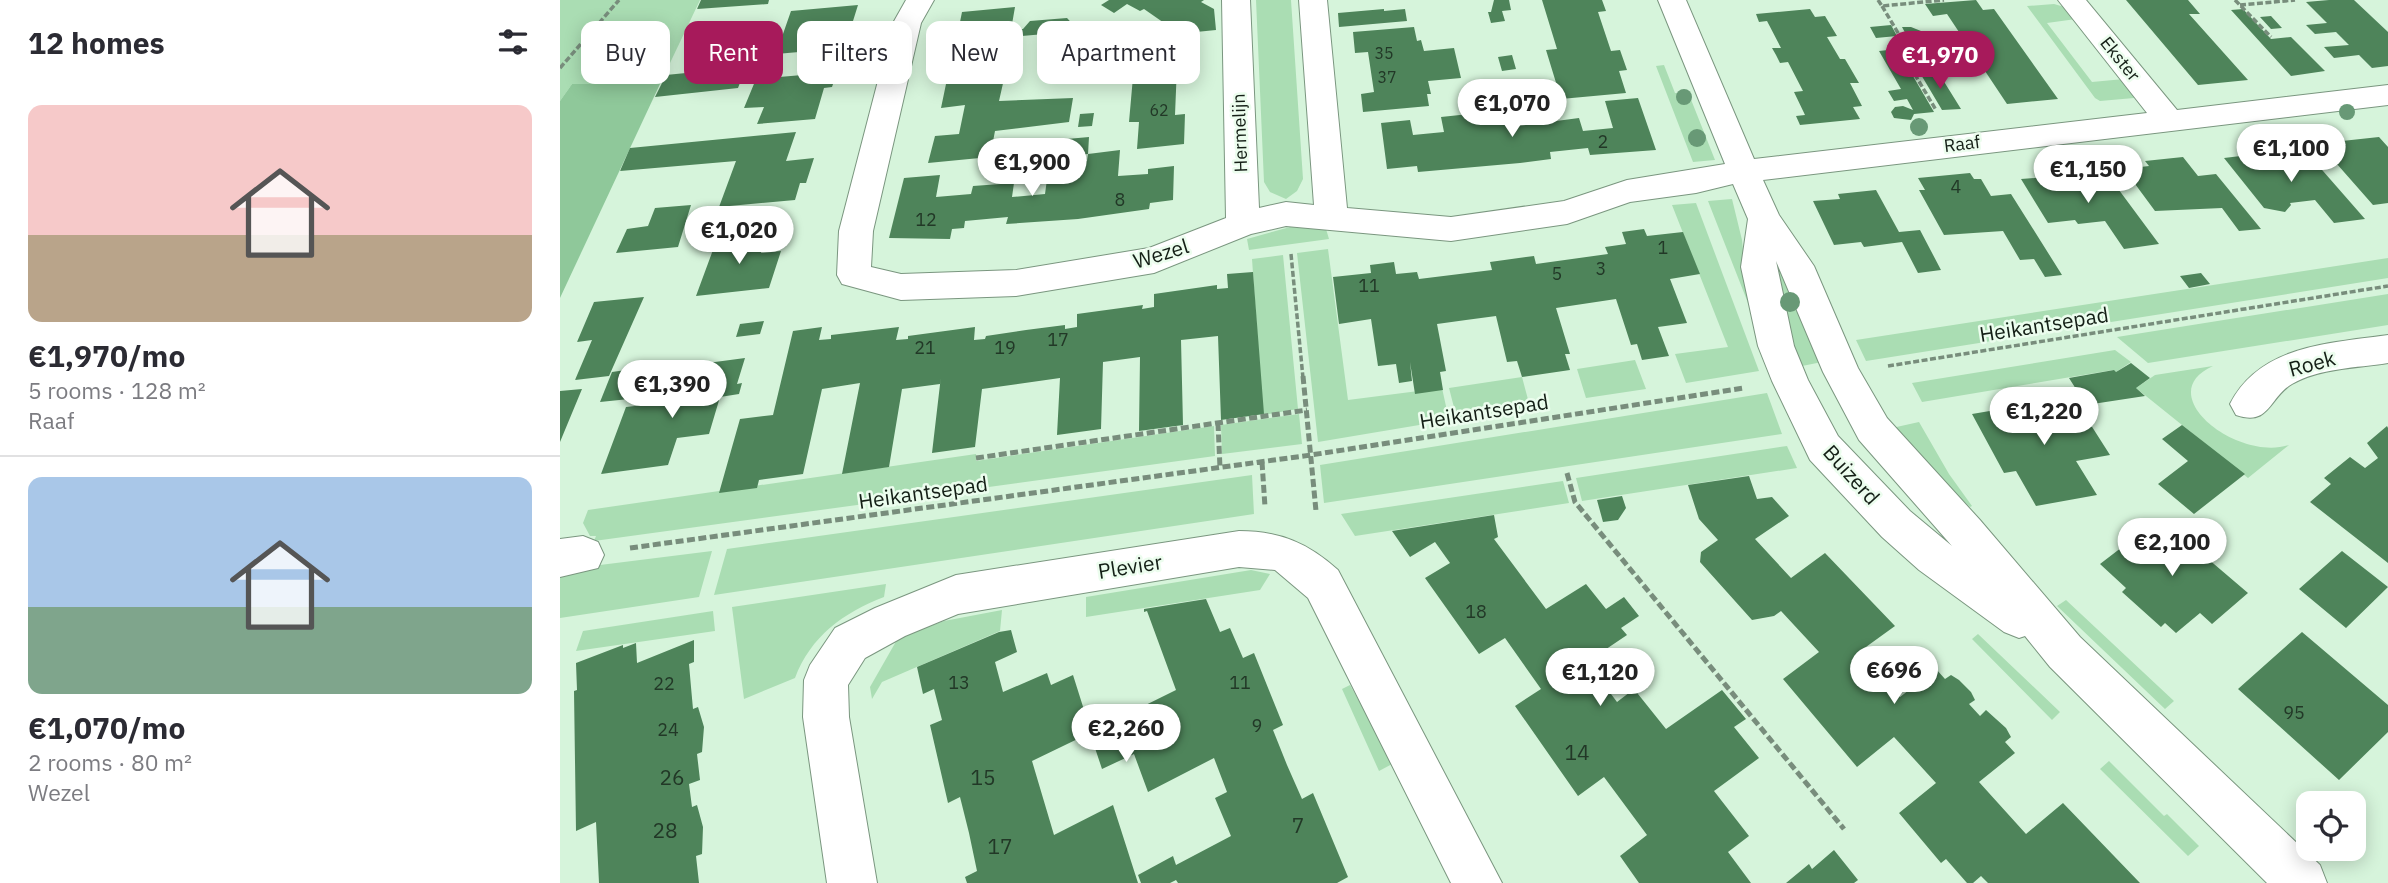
<!DOCTYPE html>
<meta charset="utf-8">
<style>
:root{--surface:#fff;--page:#f7f7f7;--text:#2b2b33;--muted:#7c7c81;--line:#e1e1e2;--accent:#a71a5b}
body{margin:0;font-family:"IBM Plex Sans",sans-serif;background:var(--page);color:var(--text);height:100vh;display:flex;flex-direction:column;font-size:26px;white-space:nowrap}
*{box-sizing:border-box;margin:0}
p{font-size:23px;color:var(--muted)}
.icon{flex:none;width:38px;height:38px;fill:none;stroke:currentColor;stroke-width:2;stroke-linecap:round;stroke-linejoin:round}
.map{position:relative;flex:1;overflow:hidden}
.panel{display:flex;flex-direction:column;background:var(--surface);width:560px}
.panel>*{flex:none}
.guide{position:absolute;left:21px;top:21px;width:665px;height:63px;display:flex;gap:14px}
.buttons{position:absolute;left:1736px;top:791px;display:grid;gap:14px}
.buttons a{display:grid;place-items:center;width:70px;height:70px;border-radius:14px;background:var(--surface);box-shadow:0 4px 18px #0003;font-size:35px}
.price{position:absolute;translate:-50% -60px;padding:0 16px;border-radius:24px;background:#fff;color:#222;font-size:23px;line-height:46px;filter:drop-shadow(0 2px 4px #0008)}
.price::after{content:'';position:absolute;left:50%;top:42px;width:21px;height:16px;margin-left:-10px;background:inherit;clip-path:polygon(0 0,100% 0,50% 100%)}
.price.on{background:var(--accent);color:#fff}
ul{padding:0;list-style:none}
li{display:grid;align-content:center;gap:14px;height:371px;padding:0 28px}
li+li{border-top:2px solid var(--line)}
li span{display:grid;place-items:center;height:217px;border-radius:14px;color:#555}
li>.icon{margin-inline-start:auto}
span .icon{width:126px;height:126px;fill:#fffc;stroke-width:1}
li b{font-size:30px}
h2{display:flex;justify-content:space-between;align-items:center;height:84px;padding:0 28px;font-size:30px}
.pill{padding:0 24px;border-radius:14px;background:var(--surface);box-shadow:0 4px 18px #0003;font-size:24px;line-height:63px}
.pill.on{background:var(--accent);color:#fff}
main{display:flex;flex:1;min-height:0}
.map>svg:first-child{display:block}
.green{fill:#aaddb3}
.forest{fill:#8fc89a}
.building{fill:#4e845a}
.lines{fill:none;stroke-linecap:round;stroke-linejoin:round}
.minor-casing{stroke:#7a967f;stroke-width:2}
.path-far1{stroke:#788d7c;stroke-width:3.5;stroke-dasharray:6 2.5;stroke-linecap:butt}
.path{stroke:#788d7c;stroke-width:5;stroke-dasharray:8 3.5;stroke-linecap:butt}
.minor{fill:#fff;fill-rule:evenodd}
.tree{fill:#689976}
.labels{text-anchor:middle;stroke-width:5;stroke-linejoin:round;paint-order:stroke}
.far-number-label{font-size:16px;fill:#223827}
.far-street-label{font-size:18px;fill:#141f16;stroke:#ecfdee}
.number-label{font-size:18px;fill:#223827}
.street-label{font-size:21px;fill:#141f16;stroke:#ecfdee}
.near-number-label{font-size:21px;fill:#223827}
</style>
<main>
<section class="panel">
<h2>12 homes<svg class="icon" aria-label="filters" viewBox="0 0 24 24"><path d="M4 7h16M4 17h16"/><circle cx="9" cy="7" r="2"/><circle cx="15" cy="17" r="2"/></svg></h2>
<ul>
<li><span style="background:linear-gradient(#f6c9c9 60%,#b9a48a 0)"><svg class="icon" aria-label="home" viewBox="0 0 24 24"><path d="M3 11l9-7 9 7M6 9v11h12V9"/></svg></span><div><b>€1,970/mo</b><p>5 rooms · 128 m²</p><p>Raaf</p></div></li>
<li><span style="background:linear-gradient(#a9c7e8 60%,#7fa58c 0)"><svg class="icon" aria-label="home" viewBox="0 0 24 24"><path d="M3 11l9-7 9 7M6 9v11h12V9"/></svg></span><div><b>€1,070/mo</b><p>2 rooms · 80 m²</p><p>Wezel</p></div></li>
</ul>
</section>
<div class="map">
<svg width="1828" height="883" viewBox="0 0 1828 883">
<rect width="100%" height="100%" fill="#d6f4db"/>
<path class="green" d="M0 0H140L100 84H12L0 101Z
M696 0H731L743 179 737 191 726 199 710 192 704 182Z
M1494 4 1508 8 1516 19 1487 23 1532 82 1564 79 1575 94 1574 98 1540 101 1535 98 1467 6Z
M1104 65 1115 93 1128 92 1155 160 1133 162 1096 66Z
M1172 199 1182 240 1188 303 1148 201Z
M1136 203 1199 371 1126 383 1115 354 1168 347 1112 205Z
M730 227 766 229 769 239 689 250 687 239Z
M768 249 788 400 882 388 889 420 758 442 737 253Z
M723 255 738 409 703 415 692 259Z
M1215 257 1262 362 1242 366 1223 320Z
M1828 258V278L1306 361 1296 340Z
M1828 294V325L1588 363 1557 337Z
M1555 350 1571 362 1556 372 1553 370 1362 402 1352 383Z
M1075 360 1086 389 1026 398 1017 369Z
M1653 366C1590 394 1677 462 1729 445L1688 478 1576 388 1595 375Z
M962 377 970 407 897 419 889 388Z
M1207 393 1222 434 764 503 760 465Z
M739 414 742 444 662 454 661 425Z
M1359 422 1389 474 1412 506 1410 507 1376 476 1332 428Z
M654 426 655 456 34 541 36 536H30L23 523 28 510 416 454V461Z
M1227 446 1237 468 1022 501 1016 478Z
M692 475 694 514 154 595 167 549Z
M1003 481 1009 503 795 536 781 514Z
M152 551 139 597 0 618V570Z
M691 570 710 574 700 590 526 617V597Z
M326 584 324 597C283 613 251 636 235 678L184 699 172 607Z
M1506 600 1614 701 1605 709 1497 606Z
M442 610 440 631 322 682 312 699 310 687 338 638 384 621Z
M153 611 155 631 16 651 23 631Z
M1418 634 1500 712 1492 720 1412 639Z
M790 685 834 763 819 771 782 689Z
M1549 761 1604 816 1607 814 1639 846 1628 856 1540 769Z"/>
<path class="forest" d="M12 84H100L0 298V101Z"/>
<path class="building" d="M141 0H209L208 4 137 9Z
M549 0H644L641 2 654 9 656 30 606 35 607 25 584 9 580 11 567 4 554 13 541 5Z
M934 0H949L951 10 942 11 945 21 931 23 928 12H931Z
M982 0H1042L1046 11 1038 12 1051 51 1060 50 1067 70 1059 71 1066 93 1001 99 986 50 997 49Z
M1416 0 1423 10 1434 9 1498 99 1447 104 1387 14 1373 16 1365 4Z
M1566 0H1628L1640 14H1629L1688 80 1638 85Z
M1769 0H1794L1828 32V66L1812 68 1799 55 1774 58 1764 47 1789 45 1776 32 1755 34 1746 25 1767 23 1746 2Z
M298 5 293 21 288 22 286 28H291L285 48 216 54 231 11Z
M455 7 451 30 463 29 470 21 507 18 519 31 449 37 443 68 389 73 393 51 384 52 388 33 398 32 402 12Z
M824 9V11L845 9 847 21 779 27 778 13Z
M1250 9 1255 17 1265 16 1277 36 1267 37 1280 59H1285L1299 83H1290L1302 106 1293 107 1300 119 1240 125 1236 116 1245 115 1234 92 1243 91 1228 62 1220 63 1216 55 1212 48H1221L1207 21 1199 22 1196 14Z
M1683 9 1711 39 1731 37 1765 71 1731 76 1671 10Z
M1711 16 1722 28 1711 29 1700 17Z
M538 22 551 29 532 41 526 38 528 28Z
M1331 25 1337 36 1316 38 1310 27Z
M854 27 857 41 861 40 864 51 894 48 901 78 868 81 871 94H867L869 106 803 112 801 94 814 92 808 52 795 53 793 32Z
M1342 27H1351L1366 33 1370 38 1349 40Z
M626 38V65L617 66 615 115 625 114 624 144 577 149 579 122H569L576 43Z
M1337 49 1360 88 1374 112 1354 114 1351 120 1334 118 1331 112 1335 107 1343 106 1353 110 1347 99 1334 101 1328 91 1341 89 1319 51Z
M1367 49 1375 61 1362 62 1355 50Z
M516 55 515 67 485 70 487 58Z
M952 55 956 69 942 71 938 57Z
M186 67 178 88 95 97 106 75Z
M277 72 272 87 264 88 255 119 197 124 204 107 184 108 196 79Z
M1378 72 1383 80 1401 109 1382 110 1360 73Z
M444 79 439 101 513 98 509 122 435 131 430 157 368 163 375 136 399 134 405 105 381 108 386 84Z
M960 88 963 99 945 100 942 89Z
M1078 98 1096 150 1030 155 1028 148 990 152 991 159 960 163 858 172 857 166 827 169 821 123 850 120 853 135 884 132 881 117 947 110 951 127 1019 118 1023 131 1053 128 1045 101Z
M534 113 532 126 518 127 520 114Z
M236 132 226 161 254 158 246 183H240L235 200 159 207 176 161 60 171 70 148Z
M529 137 528 154 505 156 507 139Z
M1819 137 1828 147V203L1813 205 1762 147 1786 145 1782 141Z
M1722 147 1737 165 1756 163 1805 219 1774 223 1755 200 1730 203 1731 205 1725 212 1704 208 1664 158 1689 155 1685 151Z
M560 150 558 176 588 174V169L614 166 613 200 590 203 589 209 518 219 446 224 448 217 405 221 404 228 392 229 390 239 329 238 344 178 380 175 376 197 411 194 413 186 454 183 452 197 485 194 489 165 527 161 528 154Z
M1623 157 1638 176 1656 174 1701 229 1679 231 1662 208 1595 211 1564 169 1589 166 1585 161Z
M1521 168 1535 188 1556 186 1599 244 1564 249 1545 221 1518 224 1515 220 1488 223 1461 179 1487 177 1483 172Z
M1410 173 1414 179H1421L1431 196 1451 194 1502 275 1485 277 1474 259 1460 260 1443 231 1384 235 1359 190H1365L1358 178Z
M1316 190 1339 232 1360 230 1381 270 1358 273 1342 242 1304 247 1301 242 1274 245 1253 201 1280 199 1278 194Z
M131 205 118 247 56 253 67 229 88 226 95 208Z
M1084 229 1087 236 1123 232 1140 274 1110 279 1127 323 1098 327 1109 356 1082 360 1077 344 1071 345 1056 299 996 308 1010 354H1005L1010 370 962 377 957 361 947 362 936 316 906 320 877 324 886 371 880 372 883 390 855 394 850 362 852 381 839 383 836 364 818 366 811 319 779 324 773 277 811 273 810 265 834 262 836 274 857 272 859 279 932 270 930 262 974 256 976 264 1048 254 1045 247 1066 244 1062 232Z
M207 233 201 253 221 251 209 288 136 296 157 239Z
M693 272 704 414 661 420 658 336 621 340 623 425 579 431 580 357 543 362 541 429 497 435 500 378 422 389 415 447 372 453 381 376 380 384 342 389 329 467 282 474 300 383 262 389 243 474 199 480 197 488 159 493 180 419 213 415 233 331 262 327 259 340 271 339V335L339 327 336 340 348 339V336L415 327 414 340 425 339 426 336 466 330 505 325V329L517 327V314L583 305 582 309 594 307V294L657 285V289L668 288 667 274Z
M1641 273 1650 284 1629 288 1620 276Z
M84 297 49 376 15 380 32 340 17 342 34 302Z
M204 321 200 334 176 337 180 324Z
M185 358 177 384 182 383 179 394 160 397 149 434 117 438 108 465 41 474 66 407 128 400 140 364Z
M1571 363 1590 378 1576 388 1585 396 1526 405 1509 378 1554 370 1556 372Z
M80 368 69 399 40 402 52 372Z
M22 389 0 442V391Z
M1513 397 1550 455 1516 461 1537 495 1476 506 1456 471 1444 473 1412 414Z
M1622 425 1685 474 1634 514 1598 484 1628 461 1602 439Z
M1827 426 1828 428V563L1750 502 1771 484 1764 478 1790 457 1805 468 1818 458 1807 443Z
M1189 476 1197 499 1212 497 1229 516 1195 539 1231 578 1265 553 1335 626 1299 652 1340 697 1376 669 1385 679 1391 675 1399 680 1411 692 1415 700 1409 704 1420 716 1426 710 1446 728 1451 737 1445 742 1455 753 1419 782 1466 834 1503 803 1580 883H1428L1421 876 1413 883H1407L1386 859 1381 863 1339 813 1376 783 1334 737 1297 767 1223 679 1259 652 1221 611 1214 616 1192 620 1140 562 1141 552 1158 540 1139 519 1128 485Z
M1062 496 1066 508 1058 520 1043 522 1037 500Z
M934 515 938 537 934 539 986 609 1026 584 1046 609 1064 597 1079 616 1061 628 1067 635 1027 662 1057 702 1074 689 1106 729 1162 690 1186 719 1174 727 1199 758 1154 791 1189 836 1168 852 1191 883H1079L1060 856 1087 835 1044 777 1018 796 955 706 981 689 945 638 919 654 865 578 890 563 875 542 850 557 832 531Z
M1600 518 1688 593 1652 624 1640 613 1616 633 1605 623 1601 627 1562 592 1566 588 1540 564Z
M1782 551 1828 587 1786 628 1739 589Z
M646 599 660 632 670 628 683 658 694 653 723 725 713 730 727 765 742 799 753 793 788 877 777 883H618L616 880 610 883H581L578 875 613 856 616 865 671 836 655 798 667 792 654 758 588 792 574 754 542 769 530 733 472 761 494 835 553 805 578 883H407L405 877 417 871 409 833 400 797 388 803 370 725 382 720 374 689 363 694 357 667 439 632 451 630 457 652 435 662 443 692 487 673 491 685 513 675 531 732 616 690 587 611 584 612V609Z
M1742 632 1828 705V732L1779 780 1678 689Z
M134 640V662L129 664 131 687 133 709 138 707 144 727 142 752 137 754 140 780 129 784 132 807 137 805 143 827 142 854 136 856 139 883H39L36 822 16 831 14 691 17 690 16 663 63 645V648L76 643 77 663Z
M1274 850 1298 880 1294 883H1226L1249 864 1252 869Z"/>
<g class="lines">
<defs>
<path id="minor" d="M346 0H374L361 23 313 231 311 267 341 274 456 270 589 248 666 218 662 0H690L699 208 726 202 754 205 739 0H767L787 208 891 217 1004 201 1067 180 1165 164 1098 0H1126L1194 159 1587 113 1498 0H1526L1617 110 1828 85V105L1203 180 1219 215 1254 266 1298 368 1327 418 1420 520 1520 637 1760 865 1767 883H1707L1490 667 1465 636 1459 638 1444 632 1359 570 1322 537 1250 460 1212 381 1198 346 1181 267 1188 219 1173 184 1136 193 1070 202 1007 224 891 241 726 226 691 234 594 273 456 296 341 300 282 284 277 275 279 231 333 23ZM1216 261 1263 372 1299 440 1392 546 1350 511 1278 436 1248 380 1234 346Z
M1828 335V363C1797 368 1759 368 1732 384 1709 397 1710 427 1676 415L1670 404C1700 345 1770 343 1828 335Z
M679 531C720 531 748 543 778 570L942 883H891L748 598 715 570 679 567 398 614 345 636 305 658 288 685 289 717 317 883H267L243 717 244 680 250 665 275 628 315 608 396 575Z
M23 536 38 542 44 555 38 568 0 577V539Z"/>
</defs>
<use href="#minor" class="minor-casing"/>
<path class="path-far1" d="M1318 0 1322 6 1384 0
M1675 0 1711 37
M1680 5 1735 0
M1322 6 1344 43 1348 63 1376 110
M0 68 59 0
M731 254 743 378
M1328 366 1828 286"/>
<path class="path" d="M743 376 756 511
M658 423 660 468
M416 458 747 410
M702 462 705 507
M1007 473 1015 502 1284 829
M70 548 751 455 1184 388"/>
<use href="#minor" class="minor"/>
</g>
<g class="tree">
<circle cx="1124" cy="97" r="8"/>
<circle cx="1787" cy="112" r="8"/>
<circle cx="1359" cy="127" r="9"/>
<circle cx="1137" cy="138" r="9"/>
<circle cx="1230" cy="302" r="10"/>
</g>
<g class="labels">
<g class="far-number-label">
<text x="824" y="59">35</text>
<text x="827" y="83">37</text>
<text x="599" y="116">62</text>
</g>
<g class="far-street-label">
<text transform="translate(1560 59) rotate(51)" y="6">Ekster</text>
<text transform="translate(680 133) rotate(-92)" y="6">Hermelijn</text>
<text transform="translate(1402 144) rotate(-7)" y="6">Raaf</text>
</g>
<g class="number-label">
<text x="1043" y="148">2</text>
<text x="1396" y="193">4</text>
<text x="560" y="206">8</text>
<text x="366" y="226">12</text>
<text x="1103" y="254">1</text>
<text x="1041" y="275">3</text>
<text x="997" y="280">5</text>
<text x="809" y="292">11</text>
<text x="498" y="346">17</text>
<text x="365" y="354">21</text>
<text x="445" y="354">19</text>
<text x="916" y="618">18</text>
<text x="399" y="689">13</text>
<text x="680" y="689">11</text>
<text x="104" y="690">22</text>
<text x="1734" y="719">95</text>
<text x="697" y="732">9</text>
<text x="108" y="736">24</text>
</g>
<g class="street-label">
<text transform="translate(601 254) rotate(-17)" y="7">Wezel</text>
<text transform="translate(1484 325) rotate(-9)" y="7">Heikantsepad</text>
<text transform="translate(1752 364) rotate(-15)" y="7">Roek</text>
<text transform="translate(924 412) rotate(-9)" y="7">Heikantsepad</text>
<text transform="translate(1291 475) rotate(48)" y="7">Buizerd</text>
<text transform="translate(363 493) rotate(-8)" y="7">Heikantsepad</text>
<text transform="translate(570 567) rotate(-9)" y="7">Plevier</text>
</g>
<g class="near-number-label">
<text x="1017" y="760">14</text>
<text x="112" y="785">26</text>
<text x="423" y="785">15</text>
<text x="738" y="833">7</text>
<text x="105" y="838">28</text>
<text x="440" y="854">17</text>
</g>
</g>
</svg>
<div class="buttons">
<a><svg class="icon" aria-label="locate" viewBox="0 0 24 24"><circle cx="12" cy="12" r="6"/><path d="M12 2v4M12 18v4M2 12h4M18 12h4"/></svg></a>
</div>
<b class="price on" style="left:1380px;top:91px">€1,970</b>
<b class="price" style="left:952px;top:139px">€1,070</b>
<b class="price" style="left:1731px;top:184px">€1,100</b>
<b class="price" style="left:472px;top:198px">€1,900</b>
<b class="price" style="left:1528px;top:205px">€1,150</b>
<b class="price" style="left:179px;top:266px">€1,020</b>
<b class="price" style="left:112px;top:420px">€1,390</b>
<b class="price" style="left:1484px;top:447px">€1,220</b>
<b class="price" style="left:1612px;top:578px">€2,100</b>
<b class="price" style="left:1334px;top:706px">€696</b>
<b class="price" style="left:1040px;top:708px">€1,120</b>
<b class="price" style="left:566px;top:764px">€2,260</b>
<div class="guide">
<a class="pill">Buy</a>
<a class="pill on">Rent</a>
<a class="pill">Filters</a>
<a class="pill">New</a>
<a class="pill">Apartment</a>
</div>
</div>
</main>
